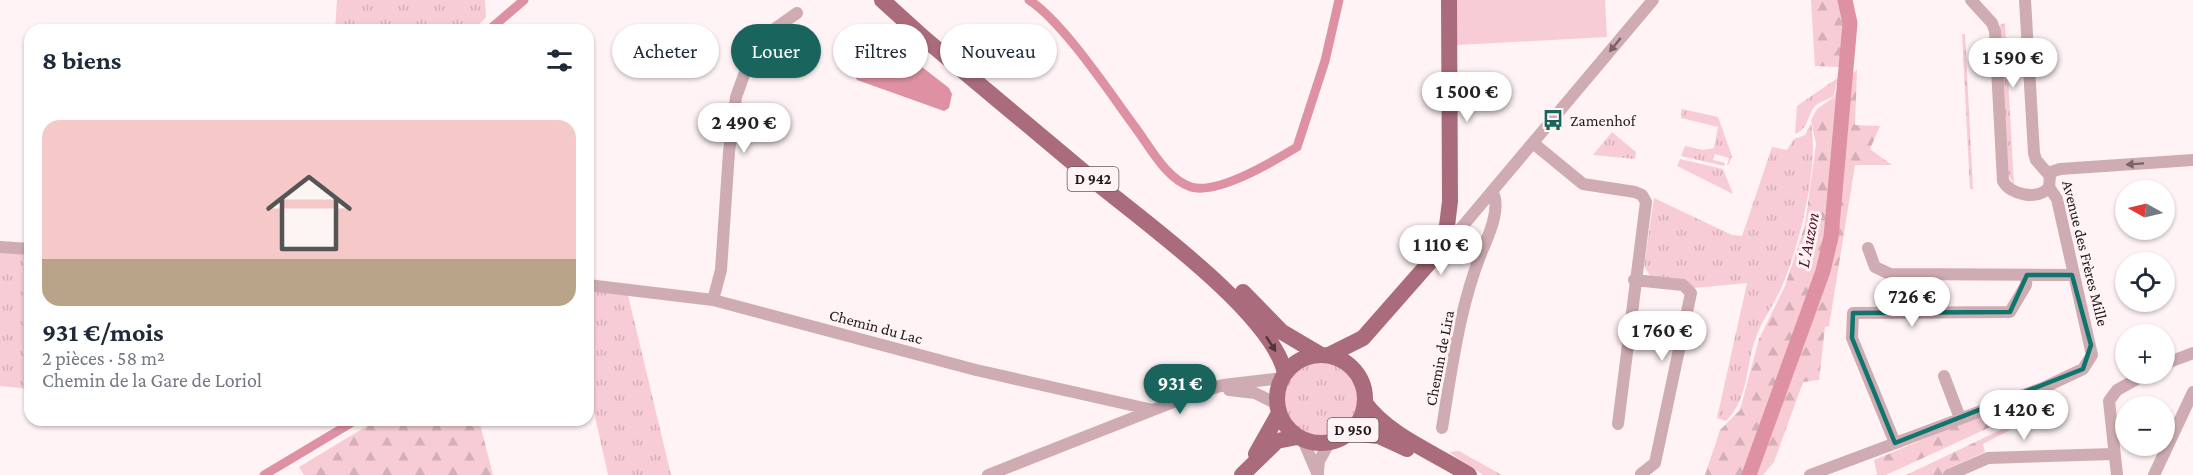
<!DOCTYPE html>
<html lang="fr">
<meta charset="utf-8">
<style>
:root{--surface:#fff;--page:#f2f2f3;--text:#1f2937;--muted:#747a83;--line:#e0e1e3;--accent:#19645d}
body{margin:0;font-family:"Crimson Pro",serif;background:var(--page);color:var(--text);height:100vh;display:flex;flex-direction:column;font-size:22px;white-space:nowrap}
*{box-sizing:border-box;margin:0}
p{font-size:20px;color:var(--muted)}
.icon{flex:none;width:33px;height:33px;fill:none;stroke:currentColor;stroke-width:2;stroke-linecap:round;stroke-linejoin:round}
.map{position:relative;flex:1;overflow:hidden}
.details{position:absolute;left:24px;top:24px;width:570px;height:402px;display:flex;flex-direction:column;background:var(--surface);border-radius:18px;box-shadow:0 2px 4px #0004}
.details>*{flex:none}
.top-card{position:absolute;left:612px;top:24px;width:570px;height:54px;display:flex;gap:12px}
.needle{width:39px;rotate:278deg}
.controls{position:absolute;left:2115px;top:180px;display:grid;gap:12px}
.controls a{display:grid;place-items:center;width:60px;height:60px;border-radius:50%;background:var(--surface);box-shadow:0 2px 4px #0004;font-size:30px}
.price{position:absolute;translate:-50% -51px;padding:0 14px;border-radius:21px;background:#fff;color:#222;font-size:20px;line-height:39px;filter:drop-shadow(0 2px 3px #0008)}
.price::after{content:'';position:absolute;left:50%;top:36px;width:18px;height:14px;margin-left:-9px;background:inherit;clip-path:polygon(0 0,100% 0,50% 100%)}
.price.on{background:var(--accent);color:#fff}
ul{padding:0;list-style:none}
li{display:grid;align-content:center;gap:12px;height:318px;padding:0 18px}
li+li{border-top:2px solid var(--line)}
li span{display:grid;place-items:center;height:186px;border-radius:18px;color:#555}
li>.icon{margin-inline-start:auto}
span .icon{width:108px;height:108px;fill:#fffc;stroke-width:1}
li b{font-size:26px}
h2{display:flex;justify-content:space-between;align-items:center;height:72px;padding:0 18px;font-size:26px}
.chip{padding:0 21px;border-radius:27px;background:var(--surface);box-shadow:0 2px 4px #0004;font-size:21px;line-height:54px}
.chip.on{background:var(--accent);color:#fff}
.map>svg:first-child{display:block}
.grass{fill:url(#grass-tufts)}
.forest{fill:url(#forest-firs)}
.pitch{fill:#f8ccd5}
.water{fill:#de91a2}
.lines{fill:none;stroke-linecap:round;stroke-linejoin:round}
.canal{stroke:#de91a2;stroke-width:9}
.river{stroke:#de91a2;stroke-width:15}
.minor{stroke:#cfacb2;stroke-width:12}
.major{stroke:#aa6c7a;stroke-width:16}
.oneway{fill:#786467}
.oneway2{fill:#51373d}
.marked{fill:none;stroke:#0f766e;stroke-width:4.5;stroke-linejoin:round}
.labels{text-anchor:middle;stroke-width:6;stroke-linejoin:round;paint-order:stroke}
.shield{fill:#fff3f5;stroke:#645c5d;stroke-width:1.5}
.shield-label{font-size:15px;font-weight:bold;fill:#211b1c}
.poi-label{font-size:16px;fill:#211b1c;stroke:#fff3f5;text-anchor:start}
.street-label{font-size:16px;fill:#211b1c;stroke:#fff3f5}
.water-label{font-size:18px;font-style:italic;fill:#520e25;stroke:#fff3f5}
</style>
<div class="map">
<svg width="2193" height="475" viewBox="0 0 2193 475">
<defs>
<pattern id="grass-tufts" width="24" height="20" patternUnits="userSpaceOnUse" patternTransform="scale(1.5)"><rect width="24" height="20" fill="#f8ccd5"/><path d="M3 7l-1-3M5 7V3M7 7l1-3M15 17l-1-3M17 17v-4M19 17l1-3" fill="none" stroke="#d4afb6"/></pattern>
<pattern id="forest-firs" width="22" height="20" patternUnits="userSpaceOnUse" patternTransform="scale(1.5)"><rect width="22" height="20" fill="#f8ccd5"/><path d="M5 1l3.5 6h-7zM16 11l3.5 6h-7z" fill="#d4afb6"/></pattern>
</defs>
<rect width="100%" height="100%" fill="#fff3f5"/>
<path class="grass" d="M337 0H485L486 17 474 30H335Z
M2005 23 2014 185 2008 174 2000 25Z
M1962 34H1965L1973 189H1970Z
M1839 77 1833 97C1828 99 1819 102 1815 106 1807 115 1809 129 1795 134L1797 106Z
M1682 109 1718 117 1732 156 1729 164 1727 165 1729 158 1715 154 1713 160 1725 163 1724 166 1681 156 1685 146 1703 150 1714 148 1718 127 1681 118Z
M1811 123C1819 165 1800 244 1783 284 1776 301 1765 316 1758 332 1745 362 1750 398 1726 421L1717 418 1747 283 1694 288 1686 280 1650 276 1644 266 1654 198 1732 235 1742 236 1772 147 1787 150 1794 139 1805 135Z
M1612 132 1636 152 1635 159 1593 155Z
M1680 159 1723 169 1733 194 1677 166Z
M0 252 30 253V389L0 386Z
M588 289 628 295 671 475H608L588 385Z
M1284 400a37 37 0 1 1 74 0a37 37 0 1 1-74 0Z
M1459 451 1502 475H1483L1449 452Z"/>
<path class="forest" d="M1811 0H1842L1847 23 1841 67 1815 66Z
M1857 70 1855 125 1880 126 1870 149 1892 165H1855L1829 326 1825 327 1819 380 1803 382 1774 462 1763 475H1705L1720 430 1740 410 1759 339 1785 286 1805 225 1816 144 1811 120 1817 109 1834 97 1839 83Z
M2038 395 2049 400 1886 475H1877L1874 460 1974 418Z
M2055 404 2058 405 1983 444 1985 452 1950 468 1943 475H1906Z
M377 420H479L493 475H304L299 467Z"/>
<path class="pitch" d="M1456 0H1605L1607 37 1457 45Z"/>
<path class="water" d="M873 29 949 88 952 94 949 108 944 111 857 80 850 66 856 34Z"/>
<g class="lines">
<path class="canal" d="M1029 0C1063 22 1110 93 1135 127 1150 147 1166 179 1191 187 1218 195 1274 161 1297 147L1325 61 1339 0
M489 30 524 0
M264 475 356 420"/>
<path class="river" d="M1749 475 1823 271 1831 237 1850 23 1845 0"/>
<path class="minor" d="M1971 0 1992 23 1995 31 2003 181C2010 195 2039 201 2049 187
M1533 143 1583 184 1635 192 1642 195 1646 202 1618 424
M2048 173 2060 169 2193 160
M1443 238 1450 239 1456 234 1653 0
M0 247 30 249
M1868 248 1875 267 1890 274 2072 275
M1634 280 1683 285 1691 293 1655 463 1641 474
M588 285 713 300 976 370 1153 410
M713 300 721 270 729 152 736 97 756 42 797 13
M2164 364 2193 353
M1944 376 1960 418
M1229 390 1255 393 1277 404
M1442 428C1452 367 1460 301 1485 244 1491 230 1501 205 1492 191
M1303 440 1318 475
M1895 443 1852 338 1853 313 2010 312 2026 285 2027 275
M1318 472 1319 461 1329 443
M988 475 1181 399 1223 385 1282 378
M1810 475 2045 387 2083 369 2092 355 2057 199 2049 187 2050 176 2036 160 2034 153 2025 0
M1949 475 1988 458 2113 454
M2117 475 2109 401 2117 390 2146 374
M2154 475 2193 392"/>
<path class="major" d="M882 0 925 39C982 87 1040 135 1097 183 1146 223 1272 314 1285 373
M1243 292 1282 332 1321 355
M1277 399a44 44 0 1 1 88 0a44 44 0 1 1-88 0Z
M1329 355 1363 338 1429 263 1447 226 1450 201 1449 0
M1365 403C1389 436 1435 453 1469 475
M1349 433 1379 436 1407 449
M1256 454 1279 413
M1242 475 1277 441 1297 437"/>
</g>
<defs><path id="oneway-solid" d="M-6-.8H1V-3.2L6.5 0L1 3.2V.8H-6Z" transform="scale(1.5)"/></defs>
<g class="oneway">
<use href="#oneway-solid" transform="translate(1615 45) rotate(129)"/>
<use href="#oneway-solid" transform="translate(2135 164) rotate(176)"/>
</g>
<use class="oneway2" href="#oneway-solid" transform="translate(1271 344) rotate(57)"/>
<path class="marked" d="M2027 275H2072L2091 345 2083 369 1895 443 1852 338 1853 313 2010 312Z"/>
<defs>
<symbol id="bus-bare" viewBox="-9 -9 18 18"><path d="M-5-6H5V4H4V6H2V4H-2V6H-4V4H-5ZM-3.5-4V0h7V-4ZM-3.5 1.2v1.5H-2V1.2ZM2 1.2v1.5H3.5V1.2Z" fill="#19645d" stroke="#fff3f5" stroke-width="2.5" paint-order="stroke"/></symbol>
</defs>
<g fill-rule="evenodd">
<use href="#bus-bare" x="1538" y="105" width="30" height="30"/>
</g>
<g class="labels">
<g class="shield">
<rect x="1067.5" y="167" width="51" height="24" rx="4.5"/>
<rect x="1327.5" y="418" width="51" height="24" rx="4.5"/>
</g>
<g class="shield-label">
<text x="1093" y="184">D 942</text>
<text x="1353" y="435">D 950</text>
</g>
<g class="poi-label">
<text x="1570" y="126">Zamenhof</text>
</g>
<g class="street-label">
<text transform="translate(2086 253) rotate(76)" y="6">Avenue des Frères Mille</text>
<text transform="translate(876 326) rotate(15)" y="6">Chemin du Lac</text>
<text transform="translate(1439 358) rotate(-79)" y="6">Chemin de Lira</text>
</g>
<g class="water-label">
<text transform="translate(1808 240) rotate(-79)" y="6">L'Auzon</text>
</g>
</g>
</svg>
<div class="controls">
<a><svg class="needle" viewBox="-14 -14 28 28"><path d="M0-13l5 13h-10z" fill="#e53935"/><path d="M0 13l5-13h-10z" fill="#747a83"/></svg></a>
<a><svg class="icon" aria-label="locate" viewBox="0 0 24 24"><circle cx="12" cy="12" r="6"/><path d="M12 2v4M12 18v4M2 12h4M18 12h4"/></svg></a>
<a>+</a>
<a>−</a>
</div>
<b class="price" style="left:2013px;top:89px">1 590 €</b>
<b class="price" style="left:1467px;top:123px">1 500 €</b>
<b class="price" style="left:744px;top:154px">2 490 €</b>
<b class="price" style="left:1441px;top:276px">1 110 €</b>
<b class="price" style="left:1912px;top:328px">726 €</b>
<b class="price" style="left:1662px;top:362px">1 760 €</b>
<b class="price on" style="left:1180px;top:415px">931 €</b>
<b class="price" style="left:2024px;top:441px">1 420 €</b>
<div class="top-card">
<a class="chip">Acheter</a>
<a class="chip on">Louer</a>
<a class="chip">Filtres</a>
<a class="chip">Nouveau</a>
</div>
<section class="details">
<h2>8 biens<svg class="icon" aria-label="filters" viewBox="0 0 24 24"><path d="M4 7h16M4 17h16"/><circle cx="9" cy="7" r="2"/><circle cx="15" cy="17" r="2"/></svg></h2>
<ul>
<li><span style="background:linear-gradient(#f6c9c9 75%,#b9a48a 0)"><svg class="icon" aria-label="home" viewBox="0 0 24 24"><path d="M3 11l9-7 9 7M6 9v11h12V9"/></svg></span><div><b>931 €/mois</b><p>2 pièces · 58 m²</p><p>Chemin de la Gare de Loriol</p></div></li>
</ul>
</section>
</div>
